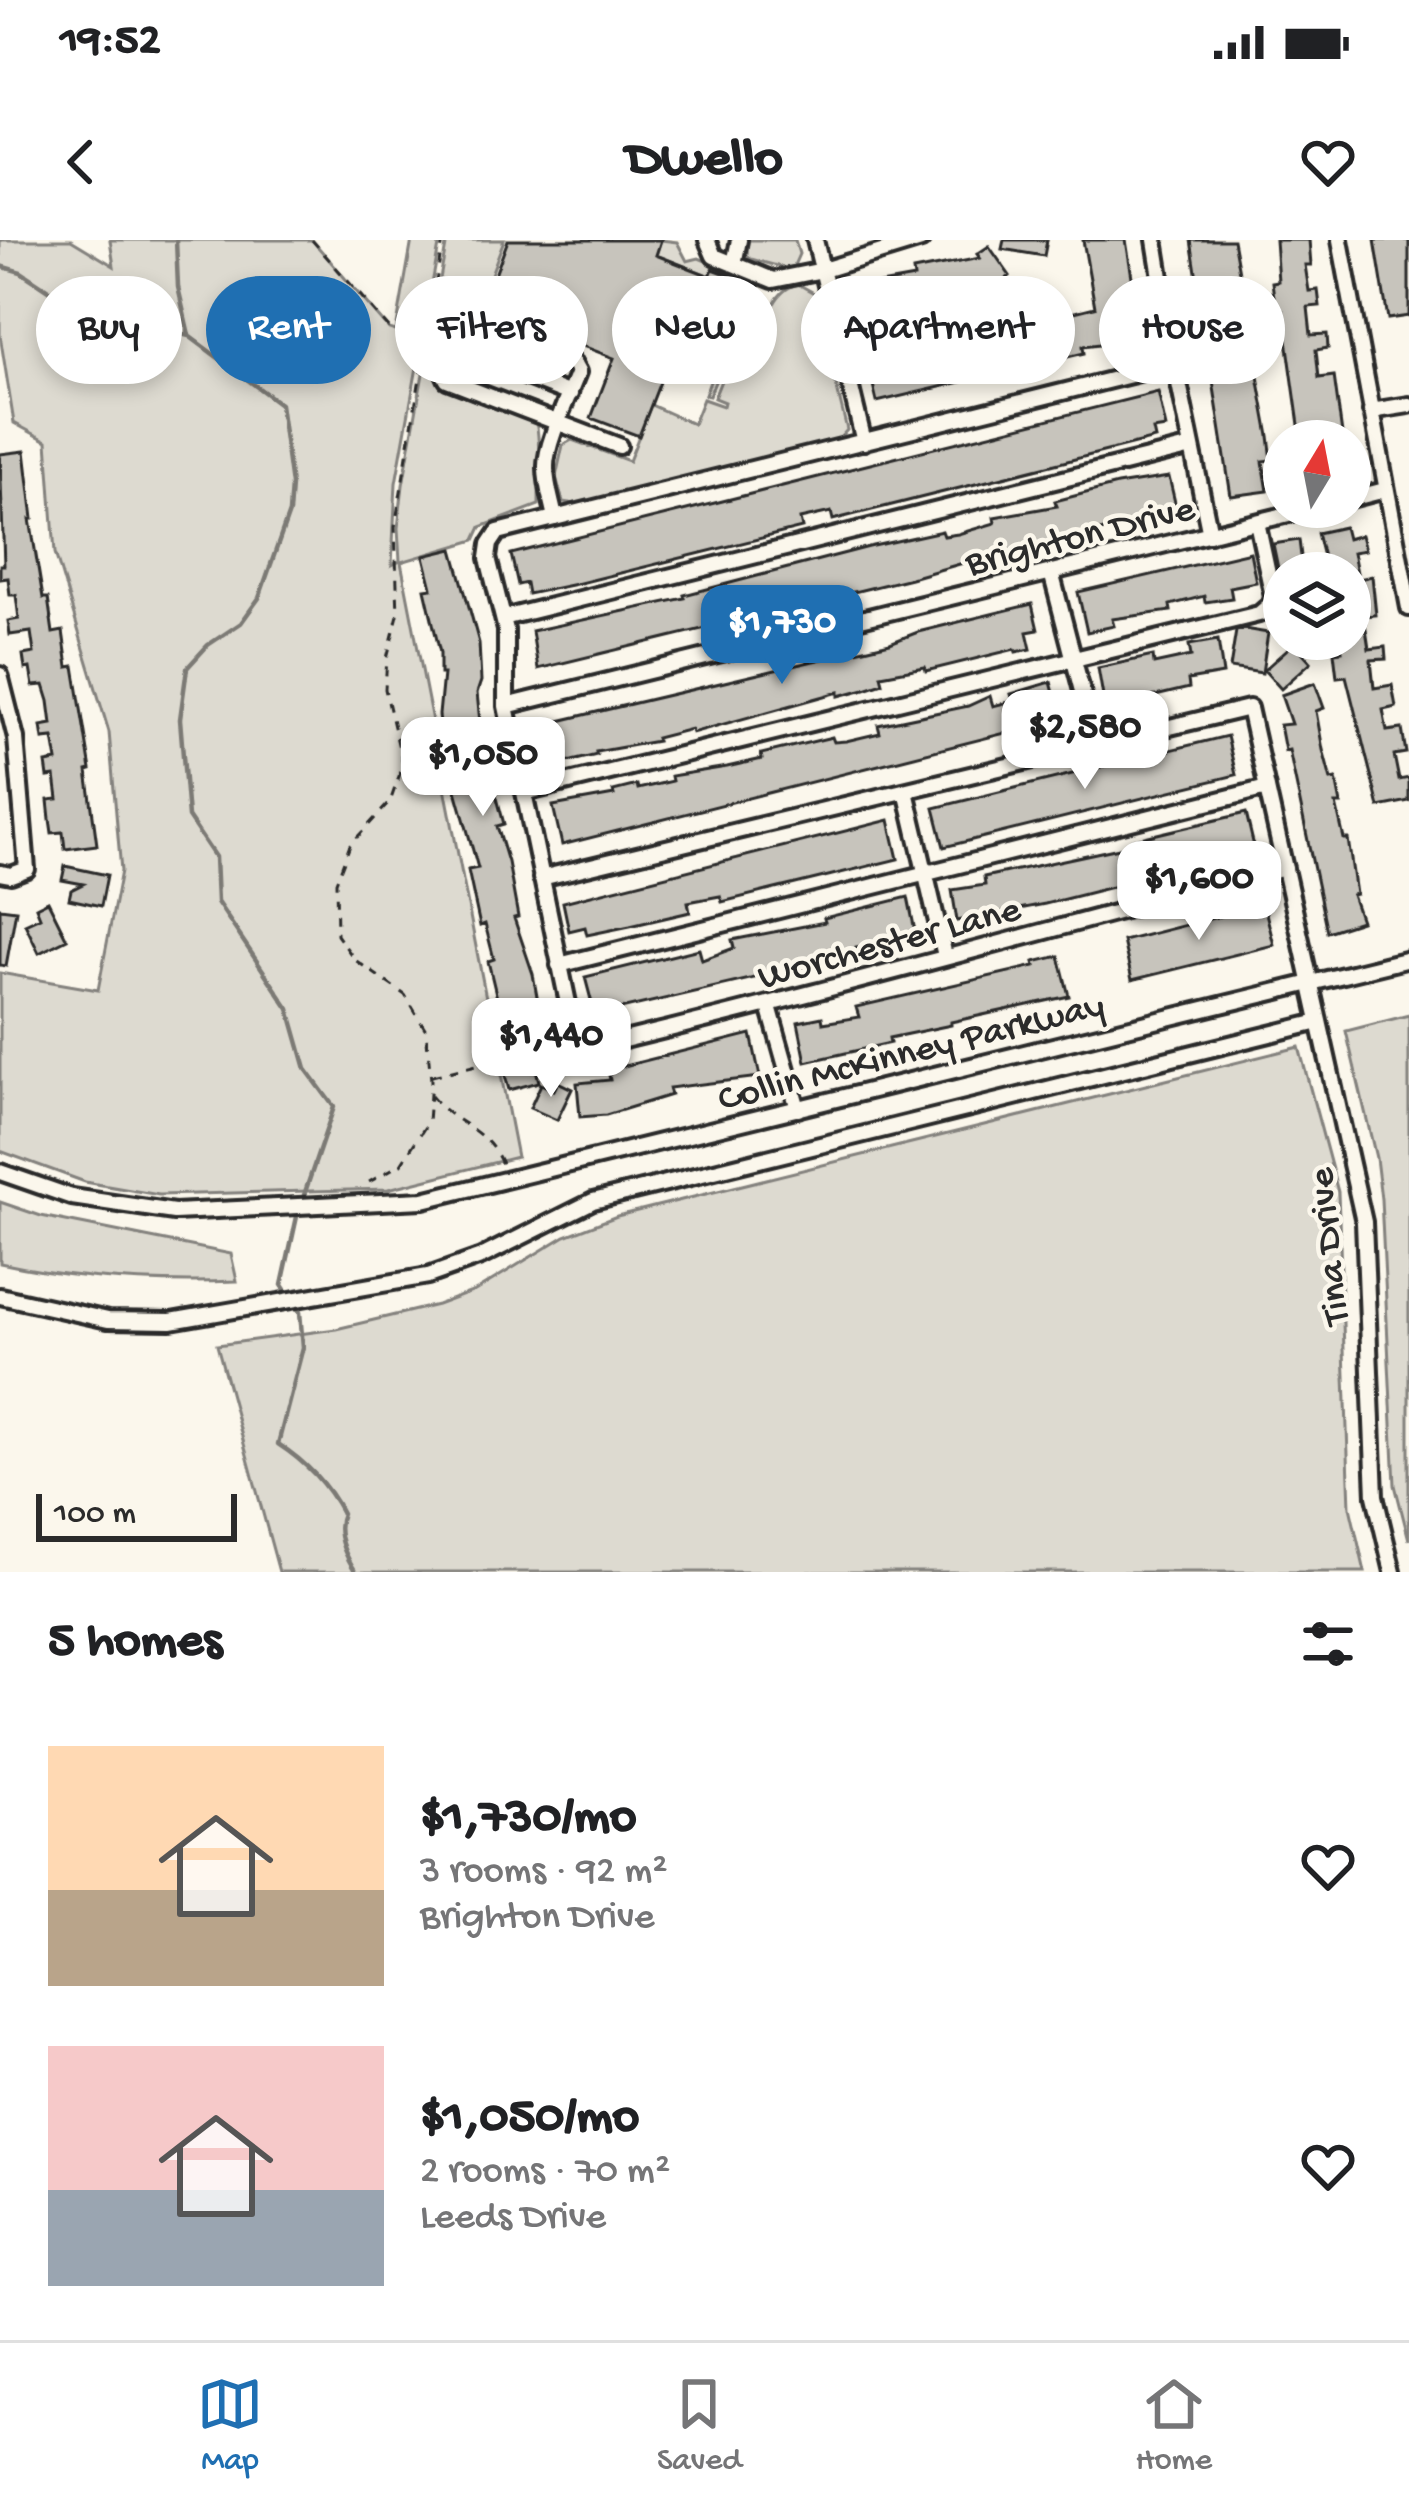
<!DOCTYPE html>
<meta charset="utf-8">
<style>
:root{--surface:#fff;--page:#f2f2f2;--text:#202124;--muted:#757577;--line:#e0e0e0;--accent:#1f6fb2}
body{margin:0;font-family:"Gochi Hand",sans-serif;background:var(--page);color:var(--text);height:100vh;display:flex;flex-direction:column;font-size:45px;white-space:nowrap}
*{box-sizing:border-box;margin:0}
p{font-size:39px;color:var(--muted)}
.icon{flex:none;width:66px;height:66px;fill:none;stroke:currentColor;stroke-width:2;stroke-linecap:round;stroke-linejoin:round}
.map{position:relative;height:1332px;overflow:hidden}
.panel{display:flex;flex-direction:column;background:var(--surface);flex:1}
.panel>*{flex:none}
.top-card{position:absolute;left:36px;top:36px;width:1338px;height:108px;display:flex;gap:24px}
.needle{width:78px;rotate:10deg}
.fabs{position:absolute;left:1263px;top:180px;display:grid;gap:24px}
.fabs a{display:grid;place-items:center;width:108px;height:108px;border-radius:50%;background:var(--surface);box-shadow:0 6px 18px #0003;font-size:60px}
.scale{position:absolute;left:36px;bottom:30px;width:201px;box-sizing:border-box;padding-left:12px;border:6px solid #2b2b2b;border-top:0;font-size:33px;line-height:42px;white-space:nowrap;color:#2b2b2b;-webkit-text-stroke:9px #fbf7ec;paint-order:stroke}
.price{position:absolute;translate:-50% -102px;padding:0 27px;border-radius:24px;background:#fff;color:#222;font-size:39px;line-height:78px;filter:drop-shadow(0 3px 6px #0008)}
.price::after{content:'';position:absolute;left:50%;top:72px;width:36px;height:27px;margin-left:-18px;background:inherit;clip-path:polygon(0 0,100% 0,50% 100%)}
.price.current{background:var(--accent);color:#fff}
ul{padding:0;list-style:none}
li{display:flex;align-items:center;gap:36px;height:300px;padding:0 48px}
li span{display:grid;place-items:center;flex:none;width:336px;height:240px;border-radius:0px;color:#555}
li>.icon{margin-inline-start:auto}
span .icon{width:144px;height:144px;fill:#fffc;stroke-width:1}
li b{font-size:51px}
h2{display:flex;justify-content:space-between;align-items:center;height:144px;padding:0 48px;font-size:51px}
.pill{padding:0 42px;border-radius:54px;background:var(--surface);box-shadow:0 6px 18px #0003;font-size:42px;line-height:108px}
.pill.current{background:var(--accent);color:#fff}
.status{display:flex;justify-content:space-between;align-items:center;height:84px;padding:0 60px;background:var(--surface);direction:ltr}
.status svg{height:33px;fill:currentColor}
header{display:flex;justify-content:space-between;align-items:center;height:156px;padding:0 48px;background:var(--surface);font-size:54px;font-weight:800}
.dock{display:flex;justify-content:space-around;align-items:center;height:168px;border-top:3px solid var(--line);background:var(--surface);font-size:33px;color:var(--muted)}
.dock a{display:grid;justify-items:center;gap:6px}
.dock .current{color:var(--accent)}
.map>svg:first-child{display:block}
.green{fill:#dddad0;stroke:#84827e;stroke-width:3}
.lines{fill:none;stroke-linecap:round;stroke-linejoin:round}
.stream{stroke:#7b7a75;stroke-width:4.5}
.building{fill:#c7c4bc;stroke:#2b2b2b;stroke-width:3}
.minor-casing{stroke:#2b2b2b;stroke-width:22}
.path{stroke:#2b2b2b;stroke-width:3;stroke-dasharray:9 9;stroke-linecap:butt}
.minor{stroke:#fbf7ec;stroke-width:14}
.labels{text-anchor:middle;stroke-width:9;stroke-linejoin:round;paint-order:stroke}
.street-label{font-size:39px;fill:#2b2b2b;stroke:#fbf7ec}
</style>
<div class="status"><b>19:52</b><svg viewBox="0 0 49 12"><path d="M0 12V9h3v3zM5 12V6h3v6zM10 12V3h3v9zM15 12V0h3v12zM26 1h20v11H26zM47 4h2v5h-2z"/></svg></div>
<header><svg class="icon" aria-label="back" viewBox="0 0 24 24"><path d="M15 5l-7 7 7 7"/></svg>Dwello<svg class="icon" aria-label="heart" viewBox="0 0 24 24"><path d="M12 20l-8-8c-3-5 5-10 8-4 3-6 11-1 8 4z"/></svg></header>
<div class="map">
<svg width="1409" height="1332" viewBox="0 0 1409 1332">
<rect width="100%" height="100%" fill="#fbf7ec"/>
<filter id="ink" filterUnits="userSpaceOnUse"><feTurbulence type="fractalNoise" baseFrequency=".00833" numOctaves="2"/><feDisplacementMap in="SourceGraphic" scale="24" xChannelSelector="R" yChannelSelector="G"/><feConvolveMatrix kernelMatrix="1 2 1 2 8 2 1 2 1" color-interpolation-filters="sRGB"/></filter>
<g filter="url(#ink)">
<path class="green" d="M0 0H71L114 26 110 0H312L389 89 396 91 412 0H440L396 243 392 325 400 321 398 288 403 245 447 0H504L479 66 508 78 506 83 482 73 455 76C441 87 432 98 431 116 429 159 506 166 536 184 540 192 539 252 539 265L481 287 475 300 401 322 517 917 388 949 159 955 85 942 0 911V733L98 750 121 631 109 492 55 313 47 201 14 183 0 95Z
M661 0 677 2 687 21 699 18 746 38V42L714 29 710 36 656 15Z
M748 0H795L799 14 792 30 751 19 747 16Z
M798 44 814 53 847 190 838 200 575 264 563 262 556 237 563 205 572 200 629 221 651 165 693 184 703 159 723 166 724 162 714 158 726 128 735 133 737 129 726 124 734 104 755 115C764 91 770 50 798 44Z
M684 80 733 99 709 156 705 155 715 128 673 108Z
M1409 775V1300L1395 1245 1381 959 1376 918 1346 791Z
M1299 807 1338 952 1350 1267 1365 1332H279L217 1105 336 1089 437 1065 475 1051 565 996 617 976Z
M0 962 41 976 231 1014 237 1041C158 1044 78 1040 0 1023Z"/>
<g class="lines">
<path class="stream" d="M176 0 178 47 189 95
M0 26 21 32 77 69 189 96 280 164 291 245 289 273 259 358 241 383 208 405 187 428 180 479 188 577 215 617 217 662 289 769 306 829 334 867 302 961
M298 972 282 1045 300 1072 303 1107 278 1204C306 1222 327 1244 342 1273 334 1292 345 1315 356 1332"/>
</g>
<path class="building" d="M508 0H661L656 15 710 36 713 29 759 46 743 86 739 84 733 99 684 80 639 196 591 178 614 118 520 82 523 74 486 59Z
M1004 0H1047L1044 16 1002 9Z
M1083 0H1126L1142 99 1083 106 1084 113 877 162 868 123 1095 67Z
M1191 0H1233L1269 196 1272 220 1263 221 1268 251 1231 256Z
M1275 0H1309L1311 25H1305L1309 51 1318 50 1320 66 1308 67 1311 95 1327 94 1328 108 1316 110 1319 138 1334 136 1342 194 1301 199 1283 71 1276 72 1272 42 1278 41Z
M1375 0H1409V76L1388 79Z
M989 6 1010 36 976 62 860 90 852 63 868 58 864 47 914 38 913 31 980 18 977 14Z
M1158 152 1166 188 1153 190 1155 199 844 277 833 280 831 272 800 279 802 288 576 344 528 354 526 343 518 345 511 314Z
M25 211 33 279H30L43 358H48L53 393 63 391 68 427 74 426 91 530 87 531 97 605 65 609 63 592 52 593 50 579 48 560 58 559 55 536 48 537 46 523 57 521 53 498 43 499 41 486 52 484 49 461 44 445 33 446 30 428 25 429 23 415 34 413 31 392 10 395 8 381 19 379 16 355H10L8 338 0 339V325H4L0 214Z
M1169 237 1177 271 1150 280 991 315 911 338 538 429 532 391 685 358 684 355 869 307 942 291 944 296 958 294 995 283 994 277 1057 266 1055 261 1117 245Z
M1344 287 1347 299 1361 295 1365 310 1353 312 1357 333H1327L1317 293Z
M1299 300 1303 333H1279L1273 304Z
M453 309 479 403 481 441 477 453 482 502 504 584 497 586 508 622 518 677 514 678 533 734 544 796 537 797 544 827 536 829 539 842 509 850 502 824 508 823 499 779H502L488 721 494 719 485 684 480 686 468 630 478 628 442 501 439 475 443 434H440V413L425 349 432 348 424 316Z
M1250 312 1256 342 1230 347 1232 358 1205 362 1204 356 1170 365 1171 371 1112 379 1114 386 1087 392 1078 352Z
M1372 336 1376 375 1364 376 1369 409 1385 407 1386 419 1371 420 1374 448 1392 445 1396 467 1383 470 1387 491 1402 489 1406 513 1394 515 1399 540 1409 538V561L1379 567 1346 436 1337 437 1334 412 1342 411 1340 399H1350V341Z
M1032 364 1038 390 1027 392 1031 409 1016 412 1015 409 926 431 925 427 881 435 883 443 865 449 839 456V452L692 493 691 489 656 498 657 501 596 512 597 515 572 521 553 523 552 516 534 519 529 488 890 403 918 392Z
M1244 389 1268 393 1262 433 1230 428 1236 391Z
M1218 400 1223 434 1188 440 1189 448 1105 468 1098 428 1153 416 1154 424 1191 416 1189 405Z
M1294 403 1311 422 1281 449 1264 430Z
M1051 442 1061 479 562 605 553 566 614 555 613 551 637 545 638 549 672 541 671 536 727 527 762 519 761 514 832 497 834 502 846 501 880 493 878 485 968 466 990 456 993 466 1013 461 1011 454Z
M1315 443 1324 468 1316 471 1323 510 1331 540 1336 539 1341 564H1336L1344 599H1348L1356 654 1352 655 1361 681 1327 692 1289 510 1285 511 1280 485 1291 484 1281 455Z
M1227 496 1236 535 944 607 934 568Z
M1246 573 1255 611 1045 664 957 681 952 650 985 645 984 637 1133 605 1132 600Z
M889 580 898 619 722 662 720 656 688 662 690 672 630 686 587 695 585 687 569 691 563 662Z
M65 626 107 635 101 666 69 659 71 650 83 644 62 640Z
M908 657 916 696 856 707V710L827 716 828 721 595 775 585 737 699 709 702 720 734 708 732 700 825 682 824 678Z
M48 661 67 699 39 713 25 684 40 677 36 667Z
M1264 665 1274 705 1132 740 1123 701Z
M0 668 16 670 6 726 0 725Z
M1059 716 1069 756 951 782V785L889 798 890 803 806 822 798 782 822 777 823 783 859 777 856 767 1035 726 1034 722Z
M751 794 760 837 669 848 671 855 606 875 580 877 577 843 610 840 608 830Z
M558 842 572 849 557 880 530 868 541 844 554 850Z"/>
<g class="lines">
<defs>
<path id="minor" d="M707 0 714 16 773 40 823 30 921 0
M815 0 864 202
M1155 0 1175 124 1210 294
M1340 0 1409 368
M734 24 739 0
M440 109 466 113 570 154
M1175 124 498 292 490 304 488 318 506 390V466L578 811C815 755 1049 689 1285 628
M1371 171 1409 165
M1350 259 1385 250
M555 278C552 262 546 245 546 228 545 204 569 156 578 132L568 114C537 103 468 65 446 96 434 112 439 123 447 140L619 206
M1051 332 1096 505
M503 378 1192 207
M0 435 16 498 27 629 11 635 0 633
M506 466 1317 267
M906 551 945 716
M524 553 1259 374 1274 361 1257 282
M541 638 1249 468 1364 982 1375 1256 1393 1332
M559 725 1267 548
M769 766 798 869
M0 932 72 957 174 972 423 960 1409 719
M0 1056 108 1080 171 1081 428 1036 481 1017 593 961 1319 782"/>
</defs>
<use href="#minor" class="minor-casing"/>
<path class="path" d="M312 0 390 89 424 97
M432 836 562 804
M431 856C456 887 486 886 503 926
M369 942 401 924 428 882 431 840 426 790 405 755 355 720 337 695 336 642 350 605 390 562 403 525 385 449 387 418 398 375 395 287 443 0"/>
<use href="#minor" class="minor"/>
</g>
</g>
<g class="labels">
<g class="street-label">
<text transform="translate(1079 292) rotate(-14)" y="14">Brighton Drive</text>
<text transform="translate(888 699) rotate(-15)" y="14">Worchester Lane</text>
<text transform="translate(910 808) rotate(-14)" y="14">Collin McKinney Parkway</text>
<text transform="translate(1325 1007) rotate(-96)" y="14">Tina Drive</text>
</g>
</g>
</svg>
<div class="fabs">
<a><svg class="needle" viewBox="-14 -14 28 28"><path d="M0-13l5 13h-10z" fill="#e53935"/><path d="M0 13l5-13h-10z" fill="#757577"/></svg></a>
<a><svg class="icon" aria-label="layers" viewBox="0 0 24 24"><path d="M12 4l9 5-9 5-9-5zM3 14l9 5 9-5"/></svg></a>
</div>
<div class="scale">100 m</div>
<b class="price current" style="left:782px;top:447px">$1,730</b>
<b class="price" style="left:1085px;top:552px">$2,580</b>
<b class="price" style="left:483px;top:579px">$1,050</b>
<b class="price" style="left:1199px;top:703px">$1,600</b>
<b class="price" style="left:551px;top:860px">$1,440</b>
<div class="top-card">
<a class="pill">Buy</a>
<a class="pill current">Rent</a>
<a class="pill">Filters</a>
<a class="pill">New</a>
<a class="pill">Apartment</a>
<a class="pill">House</a>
</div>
</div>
<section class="panel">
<h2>5 homes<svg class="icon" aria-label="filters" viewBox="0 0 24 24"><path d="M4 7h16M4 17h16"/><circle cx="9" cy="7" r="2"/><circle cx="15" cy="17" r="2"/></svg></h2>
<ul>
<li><span style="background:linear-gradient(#ffd9b3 60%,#b9a48a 0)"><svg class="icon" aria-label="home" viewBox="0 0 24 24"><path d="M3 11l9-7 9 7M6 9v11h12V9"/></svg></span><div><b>$1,730/mo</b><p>3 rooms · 92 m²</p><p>Brighton Drive</p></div><svg class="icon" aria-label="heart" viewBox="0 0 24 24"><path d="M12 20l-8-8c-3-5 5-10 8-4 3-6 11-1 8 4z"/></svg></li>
<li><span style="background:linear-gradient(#f6c9c9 60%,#9aa5b1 0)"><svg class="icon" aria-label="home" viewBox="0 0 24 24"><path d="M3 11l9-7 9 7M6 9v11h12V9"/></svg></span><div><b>$1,050/mo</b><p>2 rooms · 70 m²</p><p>Leeds Drive</p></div><svg class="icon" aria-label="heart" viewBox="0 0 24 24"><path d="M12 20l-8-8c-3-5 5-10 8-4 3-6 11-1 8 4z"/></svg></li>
</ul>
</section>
<nav class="dock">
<a class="current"><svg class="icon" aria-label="map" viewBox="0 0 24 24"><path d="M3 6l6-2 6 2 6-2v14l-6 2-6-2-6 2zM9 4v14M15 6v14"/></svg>Map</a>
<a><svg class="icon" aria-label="saved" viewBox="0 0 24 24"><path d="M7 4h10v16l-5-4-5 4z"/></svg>Saved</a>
<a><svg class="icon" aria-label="home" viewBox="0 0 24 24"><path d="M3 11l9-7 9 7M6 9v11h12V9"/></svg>Home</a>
</nav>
